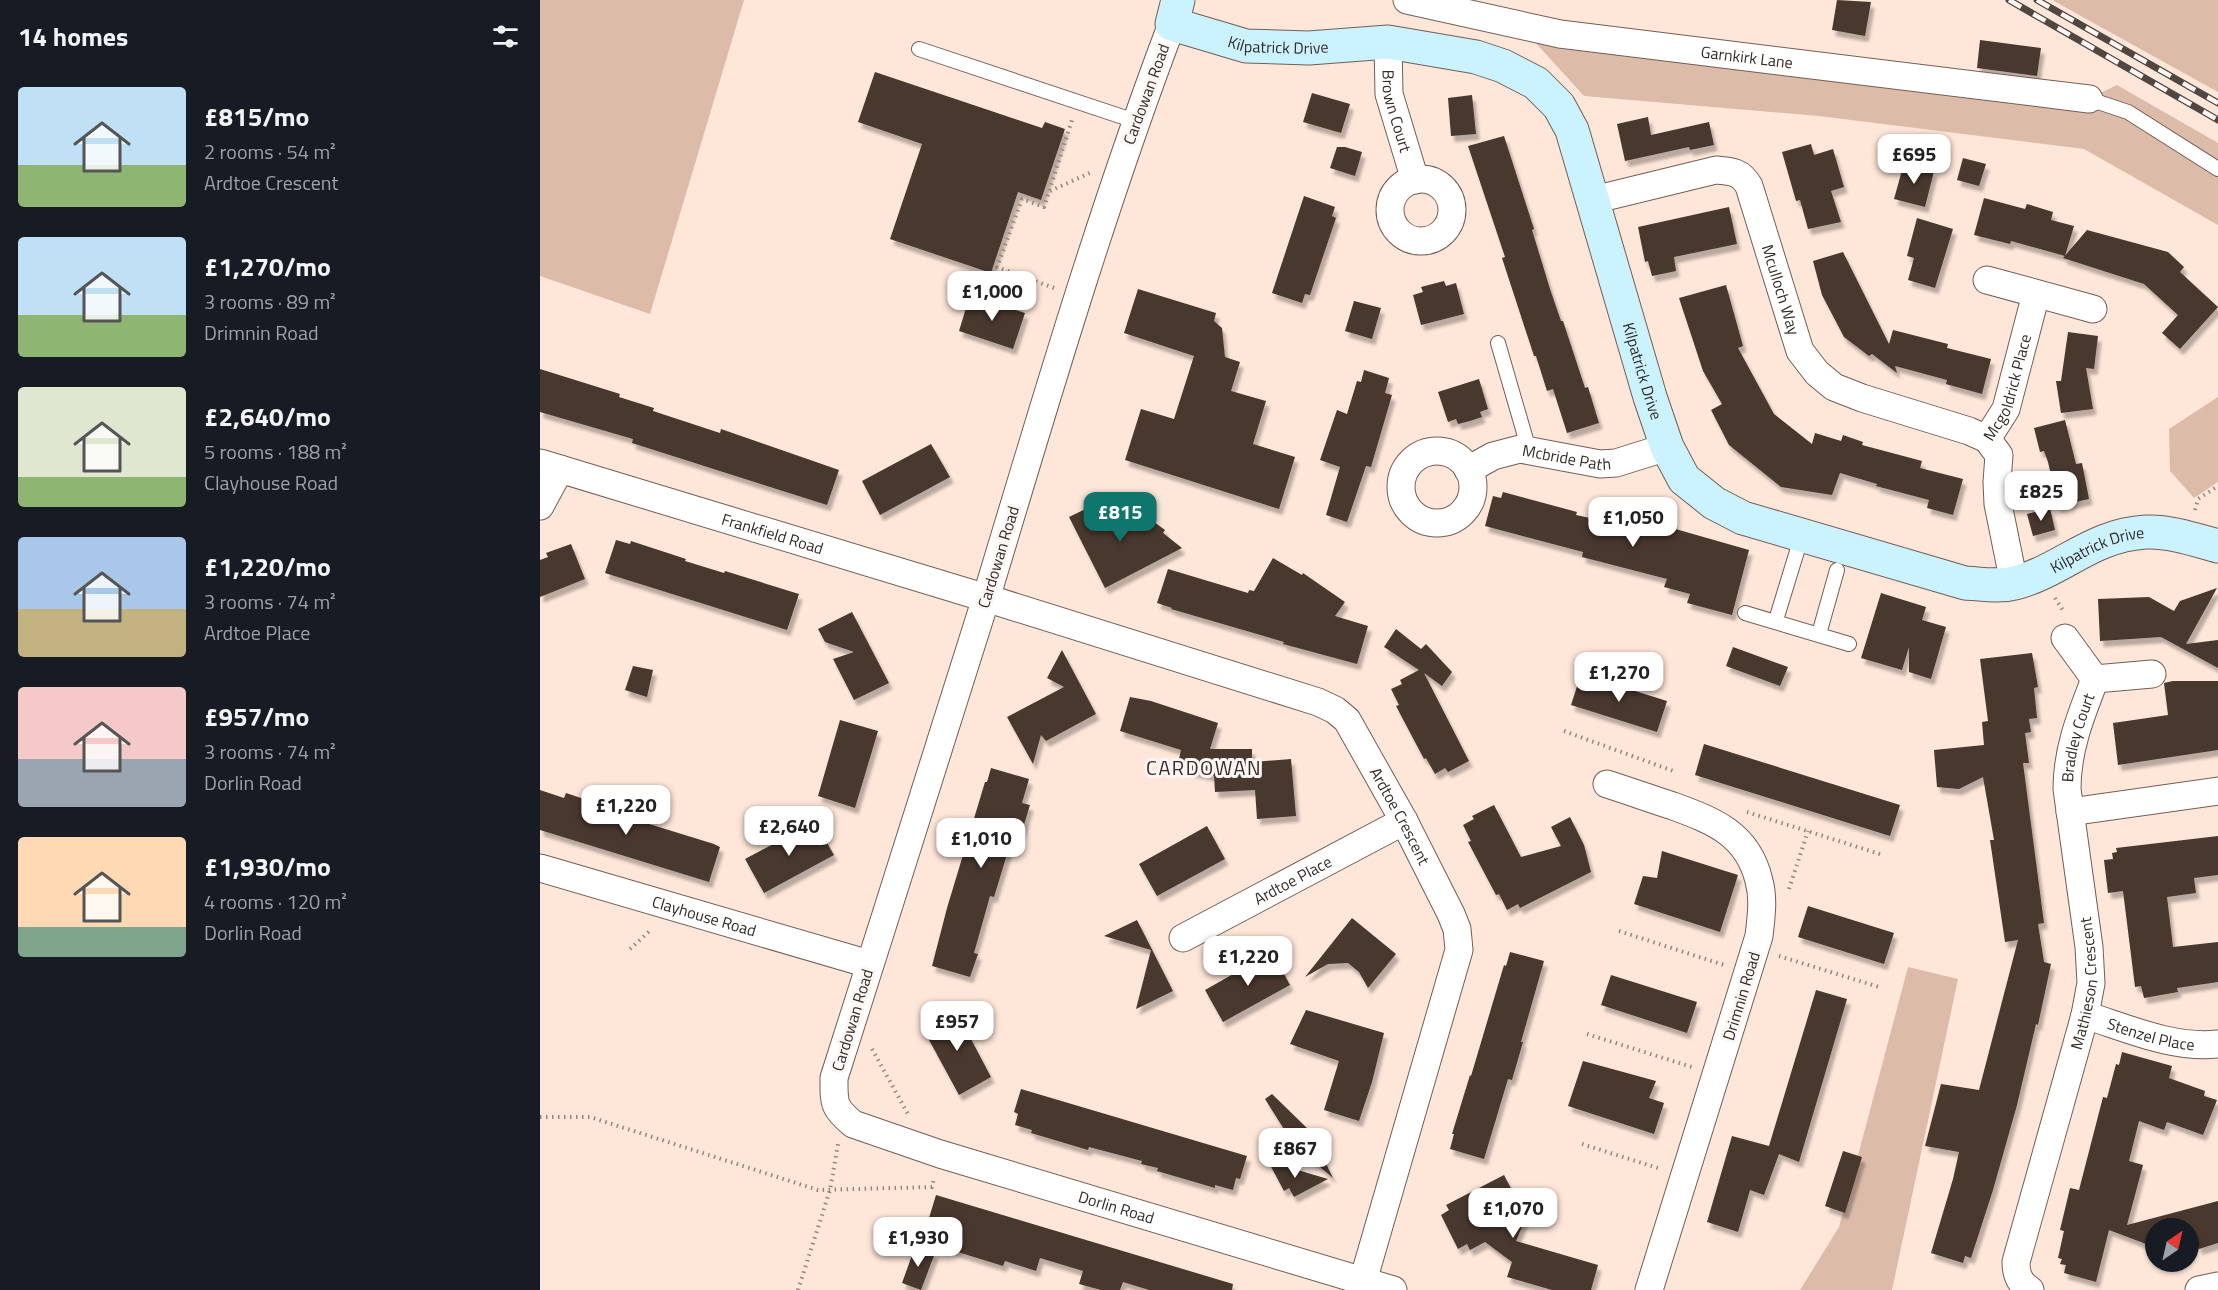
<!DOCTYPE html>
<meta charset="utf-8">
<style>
:root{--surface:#171b24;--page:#242831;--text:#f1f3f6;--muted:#9ea1a6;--accent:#0f766e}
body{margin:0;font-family:"Titillium Web",sans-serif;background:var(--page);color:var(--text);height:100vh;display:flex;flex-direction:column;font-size:22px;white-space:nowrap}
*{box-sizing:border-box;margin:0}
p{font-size:20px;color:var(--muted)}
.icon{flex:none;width:33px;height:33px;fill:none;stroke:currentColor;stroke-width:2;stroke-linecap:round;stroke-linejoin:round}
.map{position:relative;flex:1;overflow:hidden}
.side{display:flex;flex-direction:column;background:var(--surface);width:540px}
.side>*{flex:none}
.needle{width:39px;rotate:34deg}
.tools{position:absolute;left:1605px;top:1218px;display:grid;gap:12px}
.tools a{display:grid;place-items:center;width:54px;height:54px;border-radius:50%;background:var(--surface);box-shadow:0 2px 4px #0004;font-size:30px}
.price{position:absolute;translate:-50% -51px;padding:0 14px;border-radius:12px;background:#fff;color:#222;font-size:20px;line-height:39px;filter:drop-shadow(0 2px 3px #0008)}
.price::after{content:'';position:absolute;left:50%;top:36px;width:18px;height:14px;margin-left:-9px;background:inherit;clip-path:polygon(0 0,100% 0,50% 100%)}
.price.on{background:var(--accent);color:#fff}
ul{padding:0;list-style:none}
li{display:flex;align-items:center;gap:18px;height:150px;padding:0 18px}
li span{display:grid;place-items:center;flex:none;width:168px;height:120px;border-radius:6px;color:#555}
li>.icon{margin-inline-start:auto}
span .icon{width:72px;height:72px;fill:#fffc;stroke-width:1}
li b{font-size:26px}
h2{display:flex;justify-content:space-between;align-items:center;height:72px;padding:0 18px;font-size:26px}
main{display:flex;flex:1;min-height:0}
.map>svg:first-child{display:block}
.green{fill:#ddbba9}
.building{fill:#4a372e;filter:url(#shadow)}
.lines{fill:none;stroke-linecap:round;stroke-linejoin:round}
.lane-casing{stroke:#735e54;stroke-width:16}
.street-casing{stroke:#735e54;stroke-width:29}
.secondary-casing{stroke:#735e54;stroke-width:35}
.path{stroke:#96867d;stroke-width:4;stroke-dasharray:1.5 4.5;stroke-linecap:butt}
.lane{stroke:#fff;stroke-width:14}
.street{stroke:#fff;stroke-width:27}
.secondary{stroke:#caf2ff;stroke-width:33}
.rail-casing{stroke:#514640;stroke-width:7}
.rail{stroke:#fcf7f5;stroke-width:4.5;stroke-dasharray:14;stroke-linecap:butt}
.labels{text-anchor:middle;stroke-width:6;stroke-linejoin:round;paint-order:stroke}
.street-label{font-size:16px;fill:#342b26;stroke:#fcf7f5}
.quarter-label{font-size:20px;letter-spacing:1.5px;fill:#342b26;stroke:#fcf7f5}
</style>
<main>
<section class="side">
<h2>14 homes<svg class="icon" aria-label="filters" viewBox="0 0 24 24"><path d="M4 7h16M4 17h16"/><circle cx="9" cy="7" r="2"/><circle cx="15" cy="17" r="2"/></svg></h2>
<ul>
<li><span style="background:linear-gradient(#bfe0f5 65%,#8fb573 0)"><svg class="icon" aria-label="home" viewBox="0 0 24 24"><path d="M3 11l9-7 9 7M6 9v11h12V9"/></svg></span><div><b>£815/mo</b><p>2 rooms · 54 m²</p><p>Ardtoe Crescent</p></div></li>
<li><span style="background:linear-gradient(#bfe0f5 65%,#8fb573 0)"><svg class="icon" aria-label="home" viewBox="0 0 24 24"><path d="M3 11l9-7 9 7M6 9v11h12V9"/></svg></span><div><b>£1,270/mo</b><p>3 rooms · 89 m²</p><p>Drimnin Road</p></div></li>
<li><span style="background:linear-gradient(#dfe7d0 75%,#8fb573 0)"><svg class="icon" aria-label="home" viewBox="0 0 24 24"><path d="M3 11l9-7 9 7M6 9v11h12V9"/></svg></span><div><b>£2,640/mo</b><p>5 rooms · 188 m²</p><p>Clayhouse Road</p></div></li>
<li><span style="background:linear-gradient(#a9c7e8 60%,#c2b280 0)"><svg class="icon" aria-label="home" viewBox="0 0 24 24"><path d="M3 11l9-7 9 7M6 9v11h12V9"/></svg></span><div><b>£1,220/mo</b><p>3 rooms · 74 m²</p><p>Ardtoe Place</p></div></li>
<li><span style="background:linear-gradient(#f6c9c9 60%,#9aa5b1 0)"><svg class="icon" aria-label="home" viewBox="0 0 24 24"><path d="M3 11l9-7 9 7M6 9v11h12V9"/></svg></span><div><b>£957/mo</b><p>3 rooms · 74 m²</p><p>Dorlin Road</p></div></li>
<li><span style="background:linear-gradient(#ffd9b3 75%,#7fa58c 0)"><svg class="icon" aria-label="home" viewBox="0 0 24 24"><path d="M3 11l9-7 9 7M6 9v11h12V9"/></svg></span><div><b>£1,930/mo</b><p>4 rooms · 120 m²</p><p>Dorlin Road</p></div></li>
</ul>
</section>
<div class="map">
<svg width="1678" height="1290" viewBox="0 0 1678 1290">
<defs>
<filter id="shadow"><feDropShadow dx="3.5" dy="6" stdDeviation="1.5" flood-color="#0004"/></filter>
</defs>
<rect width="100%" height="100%" fill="#fee6d9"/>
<path class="green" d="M0 0H204L110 314 0 276Z
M1513 0H1678V92L1514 1Z
M993 40 1552 97 1577 85 1678 143V225L1544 149 1279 116 1044 96Z
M1678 397V482L1654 498 1630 471 1629 429Z
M1368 967 1418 979 1352 1290H1260L1299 1227Z"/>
<path class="building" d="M1297 0 1331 2 1325 36 1292 30Z
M1440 40 1501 48 1497 76 1437 68Z
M335 72 502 128 505 122 525 129 501 200 478 192 451 273 350 239 382 144 318 122Z
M772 93 810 104 801 133 763 122Z
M932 95 936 134 911 136 908 98Z
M1108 117 1111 135 1169 122 1174 145 1150 150 1149 147 1085 161 1077 124Z
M964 136 994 229 992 230 1010 289 1021 321H1023L1045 388 1048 387 1059 423 1027 433 1013 389 1007 391 996 356H994L962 258 965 257 928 146Z
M1271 144 1274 155 1293 149 1304 187 1291 191 1301 222 1268 229 1260 200 1256 201 1242 152Z
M797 147H805L822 152 815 176 790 168Z
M1423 158 1446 164 1439 186 1417 180Z
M1364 163 1394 171 1385 207 1354 199Z
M764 196 795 207 792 216 796 218 770 295 765 294 762 303 732 293Z
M1444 198 1485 209 1487 204 1513 212 1511 220 1534 226 1525 256 1471 241 1470 244 1434 235Z
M1189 207 1197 244 1134 257 1136 271 1112 276 1108 261 1105 262 1098 227Z
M1377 218 1413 229 1395 288 1368 280 1374 258 1367 256Z
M1547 230 1628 252 1644 267 1640 272 1678 307 1640 349 1622 333 1638 315 1604 284 1523 258Z
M1303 252 1349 344 1353 330 1408 344 1407 348 1451 359 1442 394 1406 384 1407 380 1355 366 1357 373 1332 354 1329 356 1304 337 1282 295 1273 261Z
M904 281 906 286 916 283 924 314 881 325 873 295 883 292 881 287Z
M1186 285 1203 346 1198 348 1234 414 1272 444 1275 433 1301 441 1303 435 1323 442 1322 445 1382 461 1380 468 1423 479 1413 515 1387 508 1389 500 1336 486 1337 484 1300 473 1292 495 1241 487 1189 445 1171 410 1182 404 1163 371 1139 298Z
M598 289 676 313 674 321 682 328 685 357 700 362 691 391 726 401 713 444 755 457 739 509 585 460 601 409 634 419 654 356 584 333Z
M430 295 485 313 473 349 419 331Z
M814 301 841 308 832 339 805 331Z
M1528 332 1558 336 1554 369 1546 368 1553 409 1521 413 1516 381H1521Z
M0 369 80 394 79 397 114 408 113 411 180 433 181 429 299 470 287 505 92 443 93 439 0 412Z
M824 370 849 378 845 393 852 395 831 467 826 466 807 522 786 515 800 467 780 460 797 410 807 414 817 381 821 382Z
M939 379 948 409 940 412 942 417 930 421 918 424 916 419 908 422 898 392Z
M1525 420 1536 464 1542 463 1549 499 1518 506 1508 462 1504 451 1500 452 1494 428Z
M391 444 410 477 340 515 322 481Z
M963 492 1037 512 1036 515 1106 530 1110 516 1134 522 1132 528 1209 550 1192 615 1147 603 1150 594 1124 587 1127 579 1042 557 1043 552 945 526 953 496 961 498Z
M564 500 583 537 602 513 625 530 623 533 642 548 565 588 529 517Z
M1510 508 1515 530 1493 536 1487 514Z
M76 540 90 544 91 541 146 559 145 561 184 573 185 571 259 594 247 630 65 573Z
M31 544 45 579 0 597V560L8 557 6 553Z
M733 558 762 575 763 573 805 602 795 616 828 626 817 664 743 644 744 642 631 609 632 608 617 603 628 569 708 593 709 590 714 591Z
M1677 588 1646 644 1678 640V668L1621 637 1560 641 1558 599 1609 597 1634 611 1640 601Z
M1341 593 1386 607 1382 620 1406 627 1391 679 1369 672V647L1362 670 1321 658Z
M312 612 349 683 314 700 293 659 314 652 285 642 278 629Z
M856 629 881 649 886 644 912 672 902 686 884 673 929 761 908 772 905 768 895 774 886 758 884 759 856 706 859 705 851 689 862 684 860 680 879 670 844 647Z
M1193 647 1248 667 1240 686 1186 666Z
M522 650 556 714 506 741 501 735 493 764 467 717 524 687 507 678Z
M1492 653 1498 687 1494 688 1497 718 1489 719 1491 732 1485 733 1489 763H1483L1504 923 1498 924 1504 962 1511 964 1498 1025 1496 1024 1477 1105 1453 1190 1431 1258 1425 1256 1423 1263 1391 1253 1413 1179 1419 1152 1385 1146 1401 1084 1439 1090 1478 940 1465 942 1450 840H1454L1443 777 1419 789 1397 787 1394 750 1444 745 1442 722 1448 721 1440 659Z
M93 666 113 670 107 697 85 690Z
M1041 674 1127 701 1117 732 1031 705Z
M1633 681H1678V750L1578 765 1573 723 1628 715 1624 683Z
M590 697 611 701 678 723 670 749H712V762L751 759 756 816 717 819 715 790 675 792 674 776 637 768 641 750 580 731Z
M300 720 338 731 315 808 278 796Z
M1164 744 1360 805 1350 836 1155 775Z
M451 768 489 779 482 803 490 805 479 841 472 838 454 897 450 896 434 953 438 954 430 977 392 966 407 908 445 782H447Z
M0 790 24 798 26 793 68 807 67 811 174 844 180 847 169 882 0 830Z
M954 805 981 857 1021 846 1011 827 1030 817 1044 845 1051 872 980 908 978 904 967 910 959 894 956 895 928 842 931 841 923 825 934 819 932 816Z
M275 822 294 855 224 893 205 859Z
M667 826 685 859 617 896 599 864Z
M1678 836V875L1654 878 1656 893 1627 897 1633 947 1678 942V982L1637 988 1638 992 1604 998 1601 986 1595 987 1583 891 1568 893 1564 860 1573 859 1572 853 1577 852 1576 848Z
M1122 851 1198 875 1180 932 1094 904 1103 876 1117 878Z
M1268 906 1354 933 1344 964 1258 937Z
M812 918 856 954 828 988 819 972 808 963 788 964 765 977Z
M597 920 633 991 596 1009 611 950 564 936Z
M732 952 750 985 683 1022 665 990Z
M970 952 1004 961 981 1042H983L972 1080 968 1079 944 1159 910 1149 914 1134H912L930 1075 931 1076 964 965 966 966Z
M1071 975 1157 1002 1147 1033 1061 1005Z
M1276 990 1307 999 1259 1162 1239 1154 1224 1195 1210 1190 1198 1232 1167 1222 1192 1136 1229 1146Z
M415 1009 451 1077 419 1095 382 1027Z
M766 1010 844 1033 832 1082 819 1121 784 1110 799 1061 750 1044Z
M1582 1052 1632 1066 1629 1078 1665 1091 1664 1096 1677 1100 1663 1135 1627 1122 1624 1130 1599 1121 1589 1161 1603 1165 1587 1225 1678 1201V1243L1659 1249 1656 1240 1648 1242V1228H1616V1250L1609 1252 1606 1244 1569 1230 1556 1282 1524 1273 1526 1265 1520 1264 1522 1259 1518 1258 1524 1231 1520 1230 1530 1188 1539 1190 1563 1097 1567 1098 1576 1064 1579 1065Z
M1043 1061 1116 1081 1109 1098 1124 1103 1114 1134 1028 1106Z
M481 1089 707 1156 700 1179 696 1178 693 1190 675 1185V1188L617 1171 618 1168 601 1164 602 1161 549 1147 548 1150 491 1133 492 1130 475 1125 478 1114 474 1112Z
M732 1094 770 1131 793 1178 754 1145 725 1099Z
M1303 1151 1322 1157 1305 1213 1285 1206Z
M728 1161 744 1166 788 1179 754 1197 749 1188 744 1191Z
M964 1175 986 1217 976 1241 1058 1265 1051 1290H1012L967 1277 972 1262 945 1242 930 1250 927 1244 918 1249 901 1215 909 1210 906 1205Z
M396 1195 693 1284 692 1290H609L583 1282 580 1290H561L539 1284 543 1271 500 1258 496 1271 465 1261 463 1266 382 1241Z
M375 1247 395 1253 381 1290 362 1283Z"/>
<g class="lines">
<defs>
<path id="lane" d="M379 49 595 121
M1549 99 1588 112 1678 169
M958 343 989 450
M1205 613 1309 644
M1236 620 1262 535
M1279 634 1297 570"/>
<g id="street">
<path id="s1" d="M867 0 1020 34 1549 99"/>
<path id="s2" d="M632 24C561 211 505 403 447 595 397 756 345 917 294 1078 294 1104 293 1107 313 1124L400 1154 853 1290"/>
<path id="s3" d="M848 42 849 94 875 180"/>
<circle cx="881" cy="210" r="31"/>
<path id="s4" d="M1053 200 1176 170C1192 171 1201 172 1209 186L1260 351 1277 373 1294 387 1322 398 1429 431 1447 439"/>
<path d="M1447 280 1553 309"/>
<circle cx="897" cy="487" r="36"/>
<path id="s5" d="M0 463 446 598 778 702 795 710 807 720 864 821 911 914 917 929 919 950 823 1281"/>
<path id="s6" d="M928 470 953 456 980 449 1060 464 1076 463 1127 447"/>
<path d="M0 506 20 469"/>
<path id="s7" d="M1474 583 1458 504 1457 482 1459 455 1447 439 1466 409 1496 294"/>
<path d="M1555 679 1612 674"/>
<path d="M1067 784C1089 791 1111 799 1133 806 1174 821 1208 834 1219 881 1224 899 1221 918 1219 936L1109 1290"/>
<path d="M1530 812 1678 791"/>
<path id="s8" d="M0 868 329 964"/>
<path id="s9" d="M643 938 864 821"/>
<path id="s10" d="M1545 1015C1587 1028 1633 1049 1678 1044"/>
<path id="s11" d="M1490 1290C1479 1283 1476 1274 1476 1262L1545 1015 1551 983 1549 947 1527 789C1527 749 1541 715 1555 679L1525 638"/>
<path d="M1659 1290 1678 1286"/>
</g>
<g id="secondary">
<path id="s12" d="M638 0 632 24 706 46 769 48 848 42 936 57 963 66 996 83 1019 106 1032 130 1110 397 1127 447 1144 479 1174 503 1203 518 1425 583C1442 584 1459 587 1475 583 1523 570 1552 535 1606 532 1630 531 1656 540 1678 546"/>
</g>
</defs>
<use href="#lane" class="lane-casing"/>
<use href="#street" class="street-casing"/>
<use href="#secondary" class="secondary-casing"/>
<path class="path" d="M510 191 552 172
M514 288 457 267 482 199 504 207 532 120
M1655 510 1658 499 1678 486
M1515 598 1524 612
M1024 731 1136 772
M1207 812 1343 855
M1249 889 1268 831
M1079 931 1184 965
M90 949 112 929
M1239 956 1339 987
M1047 1034 1152 1067
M332 1049 369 1116
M0 1117H50L278 1190 392 1187 394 1178
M1042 1144 1121 1169
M258 1290 290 1190 298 1144"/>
<use href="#lane" class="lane"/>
<use href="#street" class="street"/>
<use href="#secondary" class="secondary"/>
<defs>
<path id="rail" d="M1469 0 1678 120
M1497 0 1678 103"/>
</defs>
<use href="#rail" class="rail-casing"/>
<use href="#rail" class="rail"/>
</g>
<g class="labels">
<g class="street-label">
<text dy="6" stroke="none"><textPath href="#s12" startOffset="134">Kilpatrick Drive</textPath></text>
<text dy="6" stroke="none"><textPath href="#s1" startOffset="345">Garnkirk Lane</textPath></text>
<text transform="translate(606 94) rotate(-70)" y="6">Cardowan Road</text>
<text dy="6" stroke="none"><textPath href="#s3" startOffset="70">Brown Court</textPath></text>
<text dy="6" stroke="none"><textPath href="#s4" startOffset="274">Mculloch Way</textPath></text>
<text dy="6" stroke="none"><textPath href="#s12" startOffset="710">Kilpatrick Drive</textPath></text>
<text dy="6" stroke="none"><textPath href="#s7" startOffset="206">Mcgoldrick Place</textPath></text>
<text dy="6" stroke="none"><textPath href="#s6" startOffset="104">Mcbride Path</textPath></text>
<text dy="6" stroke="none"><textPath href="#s5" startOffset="243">Frankfield Road</textPath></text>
<text dy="6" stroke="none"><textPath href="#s12" startOffset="1268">Kilpatrick Drive</textPath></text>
<text transform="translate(458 557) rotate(-73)" y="6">Cardowan Road</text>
<text dy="6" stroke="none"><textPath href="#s11" startOffset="570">Bradley Court</textPath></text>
<text dy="6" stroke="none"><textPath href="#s5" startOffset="958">Ardtoe Crescent</textPath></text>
<text dy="6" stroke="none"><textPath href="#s9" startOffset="124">Ardtoe Place</textPath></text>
<text dy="6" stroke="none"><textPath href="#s8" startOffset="171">Clayhouse Road</textPath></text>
<text dy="6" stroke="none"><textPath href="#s11" startOffset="321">Mathieson Crescent</textPath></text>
<text transform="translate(1201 996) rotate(-73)" y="6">Drimnin Road</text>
<text transform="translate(312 1020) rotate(-73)" y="6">Cardowan Road</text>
<text dy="6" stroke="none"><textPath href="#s10" startOffset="69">Stenzel Place</textPath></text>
<text dy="6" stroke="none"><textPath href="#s2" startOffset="1436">Dorlin Road</textPath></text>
</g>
<g class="quarter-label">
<text x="664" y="775">CARDOWAN</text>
</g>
</g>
</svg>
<div class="tools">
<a><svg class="needle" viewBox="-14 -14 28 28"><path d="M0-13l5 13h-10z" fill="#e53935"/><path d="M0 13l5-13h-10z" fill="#9ea1a6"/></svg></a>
</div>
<b class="price" style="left:1374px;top:185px">£695</b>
<b class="price" style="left:452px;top:322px">£1,000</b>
<b class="price" style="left:1501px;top:522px">£825</b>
<b class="price on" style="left:580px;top:543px">£815</b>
<b class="price" style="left:1093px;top:548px">£1,050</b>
<b class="price" style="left:1079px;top:703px">£1,270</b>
<b class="price" style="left:86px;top:836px">£1,220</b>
<b class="price" style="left:249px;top:857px">£2,640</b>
<b class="price" style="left:441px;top:869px">£1,010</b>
<b class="price" style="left:708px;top:987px">£1,220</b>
<b class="price" style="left:417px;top:1052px">£957</b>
<b class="price" style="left:755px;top:1179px">£867</b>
<b class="price" style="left:973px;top:1239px">£1,070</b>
<b class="price" style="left:378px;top:1268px">£1,930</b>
</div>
</main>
